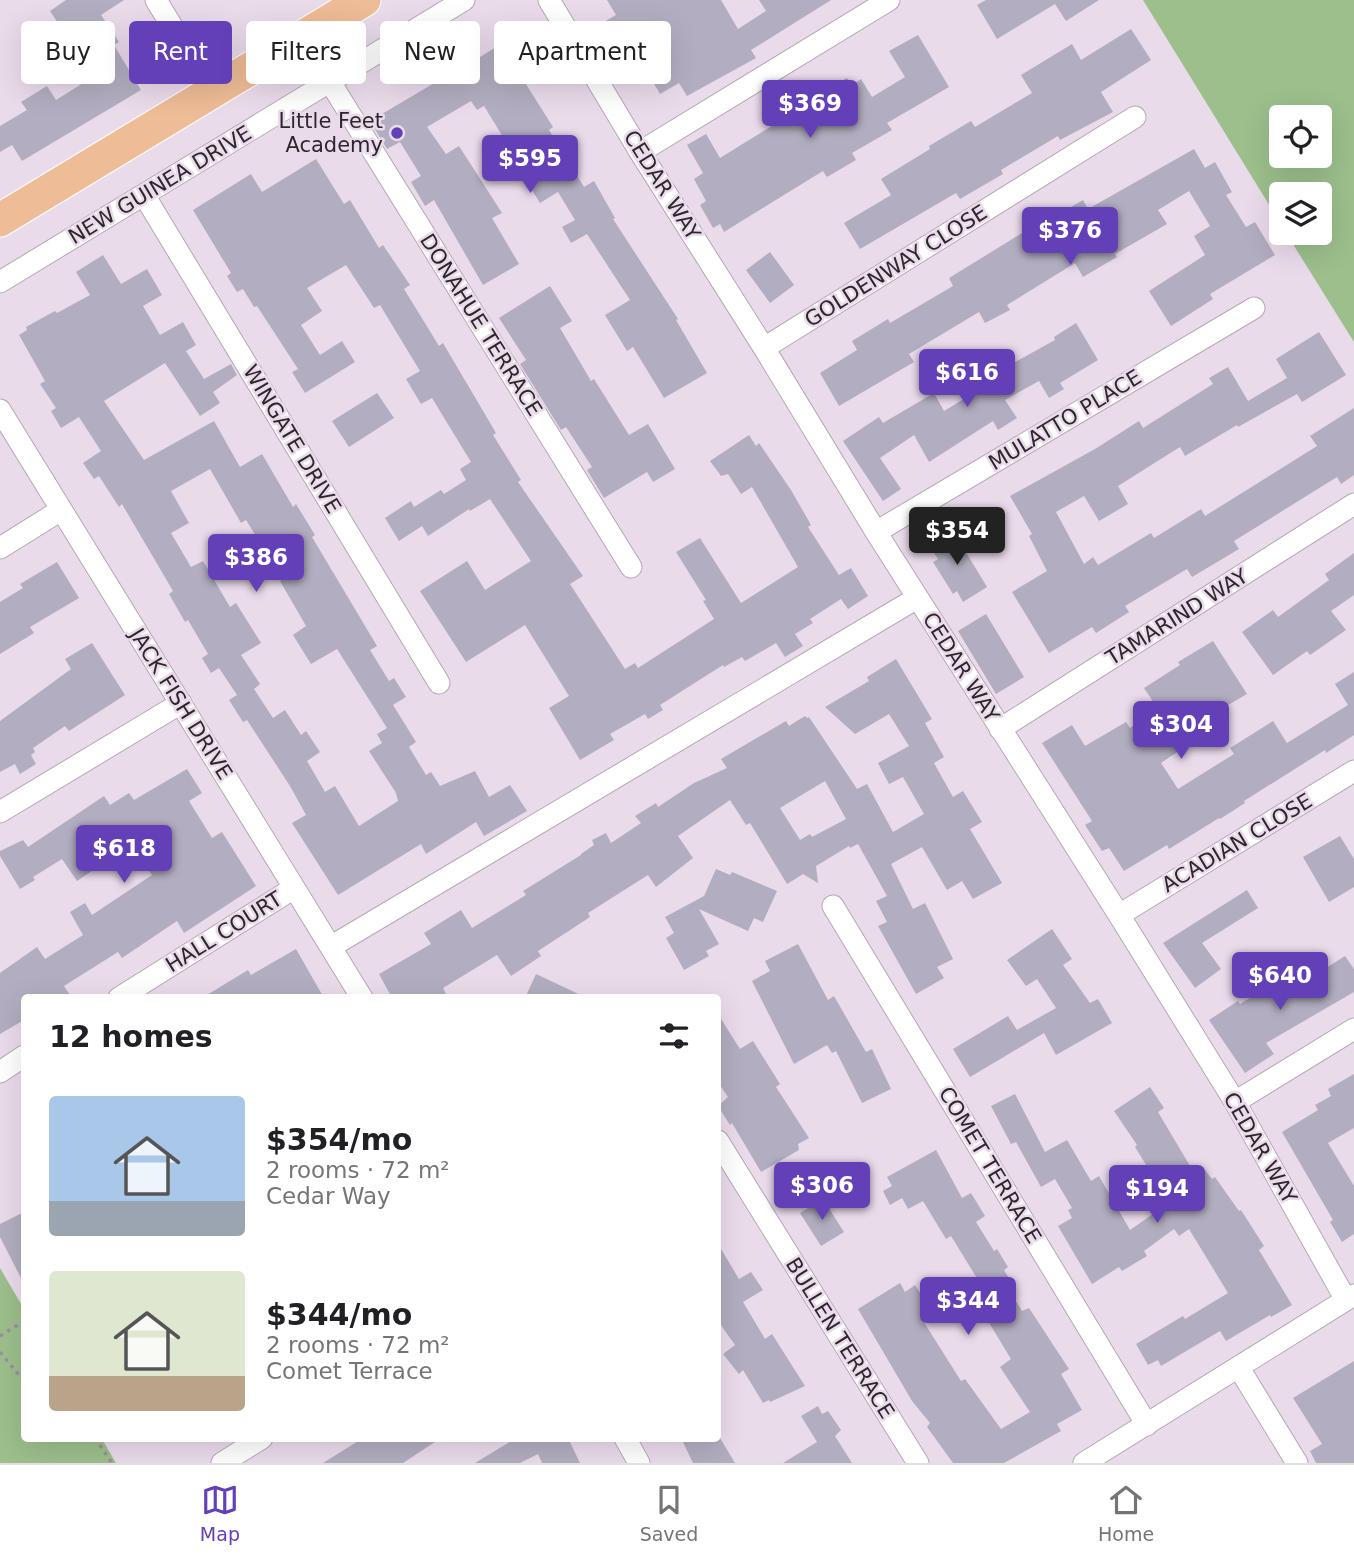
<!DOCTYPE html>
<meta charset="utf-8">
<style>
:root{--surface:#fff;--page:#f2f2f2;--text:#202124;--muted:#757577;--line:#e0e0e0;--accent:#6340b8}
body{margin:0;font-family:"DejaVu Sans",sans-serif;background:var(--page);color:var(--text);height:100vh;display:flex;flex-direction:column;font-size:26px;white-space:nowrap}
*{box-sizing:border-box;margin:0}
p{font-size:23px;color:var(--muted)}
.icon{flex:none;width:38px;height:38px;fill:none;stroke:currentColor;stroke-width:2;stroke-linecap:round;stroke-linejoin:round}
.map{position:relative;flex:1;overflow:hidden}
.sheet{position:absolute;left:21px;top:994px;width:700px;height:448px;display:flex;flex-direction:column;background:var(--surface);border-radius:7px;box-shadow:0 7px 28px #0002}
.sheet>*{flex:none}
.guide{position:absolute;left:21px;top:21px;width:700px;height:63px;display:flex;gap:14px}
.buttons{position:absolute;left:1269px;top:105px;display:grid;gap:14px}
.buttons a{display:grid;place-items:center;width:63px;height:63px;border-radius:7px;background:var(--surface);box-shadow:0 7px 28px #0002;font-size:35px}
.price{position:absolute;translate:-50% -60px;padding:0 16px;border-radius:7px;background:var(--accent);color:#fff;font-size:23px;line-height:46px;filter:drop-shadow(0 2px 4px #0008)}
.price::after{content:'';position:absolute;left:50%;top:42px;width:21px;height:16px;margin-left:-10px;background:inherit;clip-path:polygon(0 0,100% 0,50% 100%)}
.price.current{background:#222;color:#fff}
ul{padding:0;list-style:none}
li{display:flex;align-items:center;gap:21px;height:175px;padding:0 28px}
li span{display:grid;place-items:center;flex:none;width:196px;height:140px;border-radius:7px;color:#555}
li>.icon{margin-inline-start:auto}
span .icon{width:84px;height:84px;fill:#fffc;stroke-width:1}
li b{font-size:30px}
h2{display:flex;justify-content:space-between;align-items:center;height:84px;padding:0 28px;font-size:30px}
.pill{padding:0 24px;border-radius:7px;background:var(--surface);box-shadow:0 7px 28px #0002;font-size:24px;line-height:63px}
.pill.current{background:var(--accent);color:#fff}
.dock{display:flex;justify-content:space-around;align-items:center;height:98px;border-top:2px solid var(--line);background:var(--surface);font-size:19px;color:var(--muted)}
.dock a{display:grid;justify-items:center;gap:4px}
.dock .current{color:var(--accent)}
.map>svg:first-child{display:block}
.green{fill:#9cbf8c;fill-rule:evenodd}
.building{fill:#b2adc0;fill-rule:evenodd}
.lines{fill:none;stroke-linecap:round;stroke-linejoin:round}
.minor-casing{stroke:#b6a7b6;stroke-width:23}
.primary-casing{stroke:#fff;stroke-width:35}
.path{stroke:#9b909c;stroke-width:3.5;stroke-dasharray:3.5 5;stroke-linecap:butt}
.minor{stroke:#fff;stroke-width:21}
.primary{stroke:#eebc96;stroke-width:33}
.poi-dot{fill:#6340b8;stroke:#eadbeb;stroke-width:2.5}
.labels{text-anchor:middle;stroke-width:5;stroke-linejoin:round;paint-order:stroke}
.poi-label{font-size:21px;fill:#2d272d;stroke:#eadbeb;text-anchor:end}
.street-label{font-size:21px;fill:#2d272d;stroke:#eadbeb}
</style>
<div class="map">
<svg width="1354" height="1463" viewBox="0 0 1354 1463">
<rect width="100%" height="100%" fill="#eadbeb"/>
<path class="green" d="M1143 0H1354V342L1286 233H1320V194H1281V224ZM1281 117H1320V156H1281Z
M0 1268 24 1309V1438L102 1439 116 1463H0Z"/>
<path class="building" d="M66 0H124L101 15 119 42 114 45 141 90 22 161 12 145 0 152V126L27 110 21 102 47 86 56 100 104 70 78 31 68 38 50 11Z
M607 0H721L738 29 766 11 759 0H831L751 50 756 58 687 96 679 83 660 94 630 43 613 53 597 26 616 15Z
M986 0H1099L1066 21 1055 4 997 39 977 5Z
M1131 29 1151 60 1101 92 1113 112 1060 140 1058 136 1001 170 1003 174 960 199 956 193 860 249 844 223 891 195 881 179 930 149 929 146 971 121 975 127 1032 93 1021 75 1072 44 1081 60Z
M519 33 542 69 524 81 553 127 549 130 584 187 594 181 615 218 613 219 678 319 676 320 707 373 664 398 633 347 627 351 605 315 630 300 587 234 571 243 562 227 575 220 558 192 540 203 518 168 521 166 484 106 477 110 471 101 427 127 446 154 459 146 502 213 492 218 519 264 483 285 434 200 425 206 411 182 421 176 400 142 387 149 370 121 453 72 436 45 449 37 467 65Z
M918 35 949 87 887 123 892 130 852 153 856 160 827 177 823 171 724 232 720 224 713 228 700 205 706 201 694 179 703 173 687 145 706 134 720 158 783 119 781 115 847 78 852 85 861 79 872 97 905 77 889 51Z
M1194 149 1205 168 1215 162 1232 192 1226 195 1246 227 1255 222 1275 255 1210 294 1213 299 1171 326 1149 291 1205 255 1194 236 1210 226 1189 191 1158 210 1167 224 1115 254 1117 257 1083 277 1075 263 1007 305 1010 310 985 323 979 312 909 354 914 362 839 406 820 373 857 350 852 341 888 319 890 323 953 286 949 278 1032 227 1033 229 1083 200 1088 209Z
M316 159 344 204 350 200 379 248 383 245 410 285 404 289 439 346 443 343 496 433 493 435 521 480 518 482 583 576 570 584 625 669 635 663 638 668 714 619 703 601 706 600 676 552 700 538 741 603 798 567 752 487 741 494 728 474 721 476 710 461 749 435 756 446 759 443 791 490 811 525 808 527 839 575 851 568 868 596 848 609 841 599 810 619 813 623 795 634 803 646 785 657 776 643 745 661 742 657 724 667 723 665 660 705 663 710 648 719 645 714 610 734 614 740 580 760 549 708 569 696 525 625 466 662 420 591 467 561 485 590 531 561 490 499 470 511 469 509 428 536 422 526 399 541 385 518 411 501 414 507 441 490 444 494 466 480 460 469 471 462 432 398 421 404 406 379 420 371 380 305 374 308 346 265 307 288 322 311 301 325 320 355 342 341 355 362 305 393 292 372 298 369 257 306 254 307 243 289 237 292 227 276 231 273 193 210 251 174 262 192Z
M770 252 794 285 770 303 746 270Z
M103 255 121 284 147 269 162 295 143 306 160 335 183 322 196 345 186 351 204 379 231 364 237 375 213 392 220 403 200 416 165 363 104 401 144 460 214 421 240 467 262 454 293 507 296 504 315 535 312 537 377 646 370 650 389 681 394 678 406 697 393 705 416 742 409 747 426 775 431 772 440 786 475 771 489 797 510 785 527 811 484 836 476 822 426 854 421 844 338 895 292 823 306 815 290 786 247 720 243 722 229 700 237 695 219 668 211 673 202 658 208 654 188 620 185 622 169 594 173 591 122 504 119 507 99 476 94 479 83 463 101 451 79 417 61 428 51 411 56 408 40 384 45 381 19 335 27 330 26 327 55 311 57 313 90 295 76 272ZM210 469 241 523 246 520 283 579 280 581 306 626 293 635 311 664 337 649 387 728 377 734 382 743 369 751 396 793 398 801 359 826 335 786 325 792 307 761 320 752 306 731 301 735 285 710 273 718 254 689 260 684 241 655 261 643 236 603 230 607 203 561 191 567 171 533 189 523 171 491Z
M550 286 572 321 560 328 591 381 594 379 629 435 648 424 675 469 653 482 647 472 604 498 587 470 592 467 566 427 561 430 520 364 526 360 499 318Z
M1076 323 1098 360 1060 383 1064 389 1049 398 1039 381 1005 400 1017 418 998 430 993 421 929 462 914 435 880 458 901 489 883 501 843 441 879 417 883 423 934 393 944 411 1000 377 997 372 1055 340 1054 337Z
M1319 332 1346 375 1302 402 1297 394 1238 427 1237 425 1185 456 1180 447 1118 486 1128 504 1099 521 1084 496 1056 512 1084 564 1093 557 1098 565 1151 533 1154 538 1201 509 1205 516 1317 446 1310 436 1354 408V475L1341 484 1337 477 1234 541 1239 549 1192 577 1187 569 1125 606 1129 612 1096 633 1092 627 1049 653 1012 592 1047 571 1029 536 1032 534 1010 496 1095 449 1139 421 1143 428 1213 384 1209 378 1228 367 1248 401 1287 378 1276 359Z
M377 393 394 418 349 447 332 421Z
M953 531 987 587 963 602 957 591 953 594 933 562 938 559 929 545Z
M1354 553V595L1331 611 1346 630 1310 655 1307 651 1273 675 1242 632 1273 610 1278 617 1329 580 1325 574Z
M57 562 79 598 30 627 34 633 0 654V602L23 588 20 584Z
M986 614 1024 677 996 694 958 631Z
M1213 641 1247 694 1211 715 1210 714 1176 736 1183 748 1161 763 1178 789 1234 754 1230 748 1273 721 1287 743 1348 705 1335 684 1354 672V735L1326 753 1325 750 1244 801 1245 803 1220 819 1219 818 1169 849 1167 845 1124 871 1109 848 1102 851 1085 825 1092 821 1042 743 1072 725 1085 746 1126 722 1130 728 1158 709 1144 688 1180 665 1178 662Z
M92 643 125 695 69 731 65 726 33 748 35 752 31 755 36 764 20 774 15 764 0 772V721L71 669 65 659Z
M896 659 932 719 925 723 944 757 934 763 953 797 963 791 982 822 970 829 1002 883 973 899 962 881 947 890 922 847 891 864 913 909 925 903 953 959 937 967 944 978 916 994 878 926 887 922 876 901 887 896 858 844 850 848 849 846 816 866 818 883 803 874 787 884 750 823 746 825 730 800 678 836 693 858 656 887 648 875 588 913 590 917 538 951 541 956 511 976 497 955 443 988 448 998H392L379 974 431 944 424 933 461 910 472 928 526 895 523 891 581 855V854L594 845 592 840 606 833 611 843 641 823 635 816 656 803 658 807 694 783 727 768 721 759 786 721 789 726 805 716 807 718 809 717 857 789 867 784 893 832 924 814 903 777 889 784 878 763 909 746 889 714 855 734 825 707 869 681 867 677ZM825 781 846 819 812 837 810 834 800 840 780 808Z
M187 769 202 793 189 801 212 838 222 832 256 886 184 933 177 921 122 958 118 952 64 986 72 998H24V1020L0 1034V973L37 947 45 959 83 935 70 912 85 903 92 915 152 875 128 837 100 854 105 862 77 881 62 859 33 877 35 880 20 889 0 856V851L23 840 28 847 104 796 110 805 129 793 134 800Z
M1340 836 1354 859V887L1329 902 1303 857Z
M716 869 730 875 732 872 777 891 763 922 754 918 748 931 699 909 719 944 706 951 709 956 684 970 666 938 674 933 665 917 704 896Z
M1247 890 1258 908 1202 943 1221 969 1195 988 1163 943Z
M1052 929 1072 959 1063 965 1090 1003 1098 999 1112 1023 1056 1055 1044 1033 970 1077 953 1049 1008 1016 1017 1030 1056 1008 1037 979 1026 986 1007 960Z
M798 944 828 1000 834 996 866 1052 872 1049 891 1089 862 1103 836 1051 832 1053 827 1045 794 1064 752 981 770 971 765 961Z
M296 949 324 998H202L248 970 251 975Z
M1345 956 1354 969V992L1266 1043 1274 1054 1245 1073 1209 1020 1238 1001 1240 1004 1291 973 1298 986Z
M536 974 587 998H525Z
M718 1014 740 1049 753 1041 780 1084 776 1087 809 1138 798 1144 799 1150 761 1172 732 1123 730 1125 718 1106 728 1097 718 1082Z
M1354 1074V1128L1328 1143 1354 1186V1234L1342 1242 1330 1222 1333 1220 1282 1132 1318 1110 1315 1105 1331 1096 1328 1089Z
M1150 1087 1164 1108 1158 1112 1196 1176 1205 1170 1212 1179 1215 1177 1239 1211 1241 1210 1264 1246 1259 1250 1292 1305 1271 1317 1270 1315 1226 1341 1220 1331 1161 1366 1158 1360 1148 1365 1136 1344 1183 1316 1185 1319 1228 1293 1189 1229 1179 1236 1174 1229 1144 1251 1147 1256 1122 1271 1119 1267 1092 1284 1058 1226 1072 1218 1068 1210 1072 1208 1055 1179 1041 1187 1016 1142 1011 1144 991 1106 1015 1094 1045 1152 1067 1140 1091 1181 1099 1176 1130 1230 1160 1209 1153 1199 1163 1192 1135 1147 1137 1145 1114 1111Z
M936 1150 962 1198 971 1193 985 1216 976 1222 994 1251 997 1249 1008 1267 1004 1270 1010 1280 1005 1283 1022 1311 1029 1308 1069 1369 1061 1374 1082 1410 1057 1424 1061 1431 1004 1463H953L927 1427 930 1423 912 1401 858 1309 900 1283 905 1292 915 1285 930 1309 920 1316 961 1381 965 1379 1001 1429 1030 1412 1000 1367 1011 1359 985 1316 996 1309 951 1236 946 1239 923 1201 908 1209 902 1198 890 1205 883 1191 892 1186 887 1177Z
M823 1199 844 1232 821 1246 800 1213Z
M24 1212V1284L0 1237V1224Z
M718 1244 739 1279 751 1272 763 1290 743 1302 765 1339 772 1334 805 1386 770 1402 769 1400 763 1403 743 1370 739 1374 723 1354 735 1345 718 1321Z
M1354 1361V1463H1316L1310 1451 1322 1444 1293 1398Z
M818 1406 822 1414 828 1411 841 1430 835 1436 852 1463H783L817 1442 801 1416Z
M363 1438H441L403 1463H323Z
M516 1438H568L580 1463H542L538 1454 520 1463H475Z
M681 1438H720L735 1463H693Z"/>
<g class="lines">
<defs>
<path id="minor" d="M156 0 212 92
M549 0 640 152 764 348 876 532 1119 915 1235 1102 1346 1300
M330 82 631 567
M640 152 889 0
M144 195 439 683
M0 282 464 0
M764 348 1135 117
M0 410 362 998
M876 532 1254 308
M0 548 61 510
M1000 729 1354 504
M0 812 181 703
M833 906 1147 1425
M1119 915 1354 771
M332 946 917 598
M119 998 294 888
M0 1072 24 1056
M1235 1102 1354 1029
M718 1141 918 1463
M1239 1368 1297 1463
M625 1438 639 1463
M222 1463 262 1438
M1084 1463 1354 1295"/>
<path id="primary" d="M0 220 364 0"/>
</defs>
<use href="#minor" class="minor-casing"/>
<use href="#primary" class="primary-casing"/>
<path class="path" d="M0 1336 24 1321
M0 1352 24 1381
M95 1438 112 1463"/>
<use href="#minor" class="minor"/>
<use href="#primary" class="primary"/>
</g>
<circle class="poi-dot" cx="397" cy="133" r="7"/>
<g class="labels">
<g class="poi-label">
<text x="383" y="128">Little Feet<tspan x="383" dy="24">Academy</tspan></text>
</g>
<g class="street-label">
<text transform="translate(160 185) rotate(-31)" y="7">NEW GUINEA DRIVE</text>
<text transform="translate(662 185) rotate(58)" y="7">CEDAR WAY</text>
<text transform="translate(896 266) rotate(-32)" y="7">GOLDENWAY CLOSE</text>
<text transform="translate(481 325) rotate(58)" y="7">DONAHUE TERRACE</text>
<text transform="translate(1065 420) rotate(-31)" y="7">MULATTO PLACE</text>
<text transform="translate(292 439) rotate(59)" y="7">WINGATE DRIVE</text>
<text transform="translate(1177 617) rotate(-32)" y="7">TAMARIND WAY</text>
<text transform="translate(961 667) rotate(58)" y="7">CEDAR WAY</text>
<text transform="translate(181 704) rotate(58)" y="7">JACK FISH DRIVE</text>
<text transform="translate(1237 843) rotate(-31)" y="7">ACADIAN CLOSE</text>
<text transform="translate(224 932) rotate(-32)" y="7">HALL COURT</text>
<text transform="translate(1260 1148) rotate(60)" y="7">CEDAR WAY</text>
<text transform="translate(990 1165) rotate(59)" y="7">COMET TERRACE</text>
<text transform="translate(840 1338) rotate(58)" y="7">BULLEN TERRACE</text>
</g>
</g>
</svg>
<div class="buttons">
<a><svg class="icon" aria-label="locate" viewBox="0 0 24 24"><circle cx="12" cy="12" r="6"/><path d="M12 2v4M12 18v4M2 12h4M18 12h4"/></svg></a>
<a><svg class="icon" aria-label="layers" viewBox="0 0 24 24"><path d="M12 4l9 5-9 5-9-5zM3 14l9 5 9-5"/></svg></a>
</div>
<b class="price" style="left:810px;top:140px">$369</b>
<b class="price" style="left:530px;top:195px">$595</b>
<b class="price" style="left:1070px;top:267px">$376</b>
<b class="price" style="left:967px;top:409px">$616</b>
<b class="price current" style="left:957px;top:567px">$354</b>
<b class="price" style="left:256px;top:594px">$386</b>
<b class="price" style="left:1181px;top:761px">$304</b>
<b class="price" style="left:124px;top:885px">$618</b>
<b class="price" style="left:1280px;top:1012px">$640</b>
<b class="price" style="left:822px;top:1222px">$306</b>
<b class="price" style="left:1157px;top:1225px">$194</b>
<b class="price" style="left:968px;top:1337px">$344</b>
<div class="guide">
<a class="pill">Buy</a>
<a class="pill current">Rent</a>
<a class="pill">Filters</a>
<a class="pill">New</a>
<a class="pill">Apartment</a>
</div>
<section class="sheet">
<h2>12 homes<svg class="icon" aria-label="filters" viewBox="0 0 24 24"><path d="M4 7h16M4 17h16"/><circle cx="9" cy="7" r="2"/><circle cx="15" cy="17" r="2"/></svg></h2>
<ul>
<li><span style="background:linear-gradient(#a9c7e8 75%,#9aa5b1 0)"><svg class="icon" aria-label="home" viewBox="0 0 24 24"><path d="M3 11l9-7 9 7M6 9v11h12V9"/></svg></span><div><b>$354/mo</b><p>2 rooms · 72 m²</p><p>Cedar Way</p></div></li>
<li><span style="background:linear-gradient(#dfe7d0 75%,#b9a48a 0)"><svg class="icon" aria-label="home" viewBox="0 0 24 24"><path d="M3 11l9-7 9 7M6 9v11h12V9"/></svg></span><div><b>$344/mo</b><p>2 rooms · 72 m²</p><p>Comet Terrace</p></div></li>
</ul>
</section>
</div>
<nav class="dock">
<a class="current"><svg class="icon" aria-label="map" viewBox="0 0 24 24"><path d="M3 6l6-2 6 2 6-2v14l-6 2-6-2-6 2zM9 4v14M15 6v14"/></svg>Map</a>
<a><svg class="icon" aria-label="saved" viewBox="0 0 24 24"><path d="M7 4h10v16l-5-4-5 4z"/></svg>Saved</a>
<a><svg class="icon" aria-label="home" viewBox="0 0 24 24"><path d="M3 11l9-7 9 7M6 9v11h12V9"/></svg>Home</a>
</nav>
